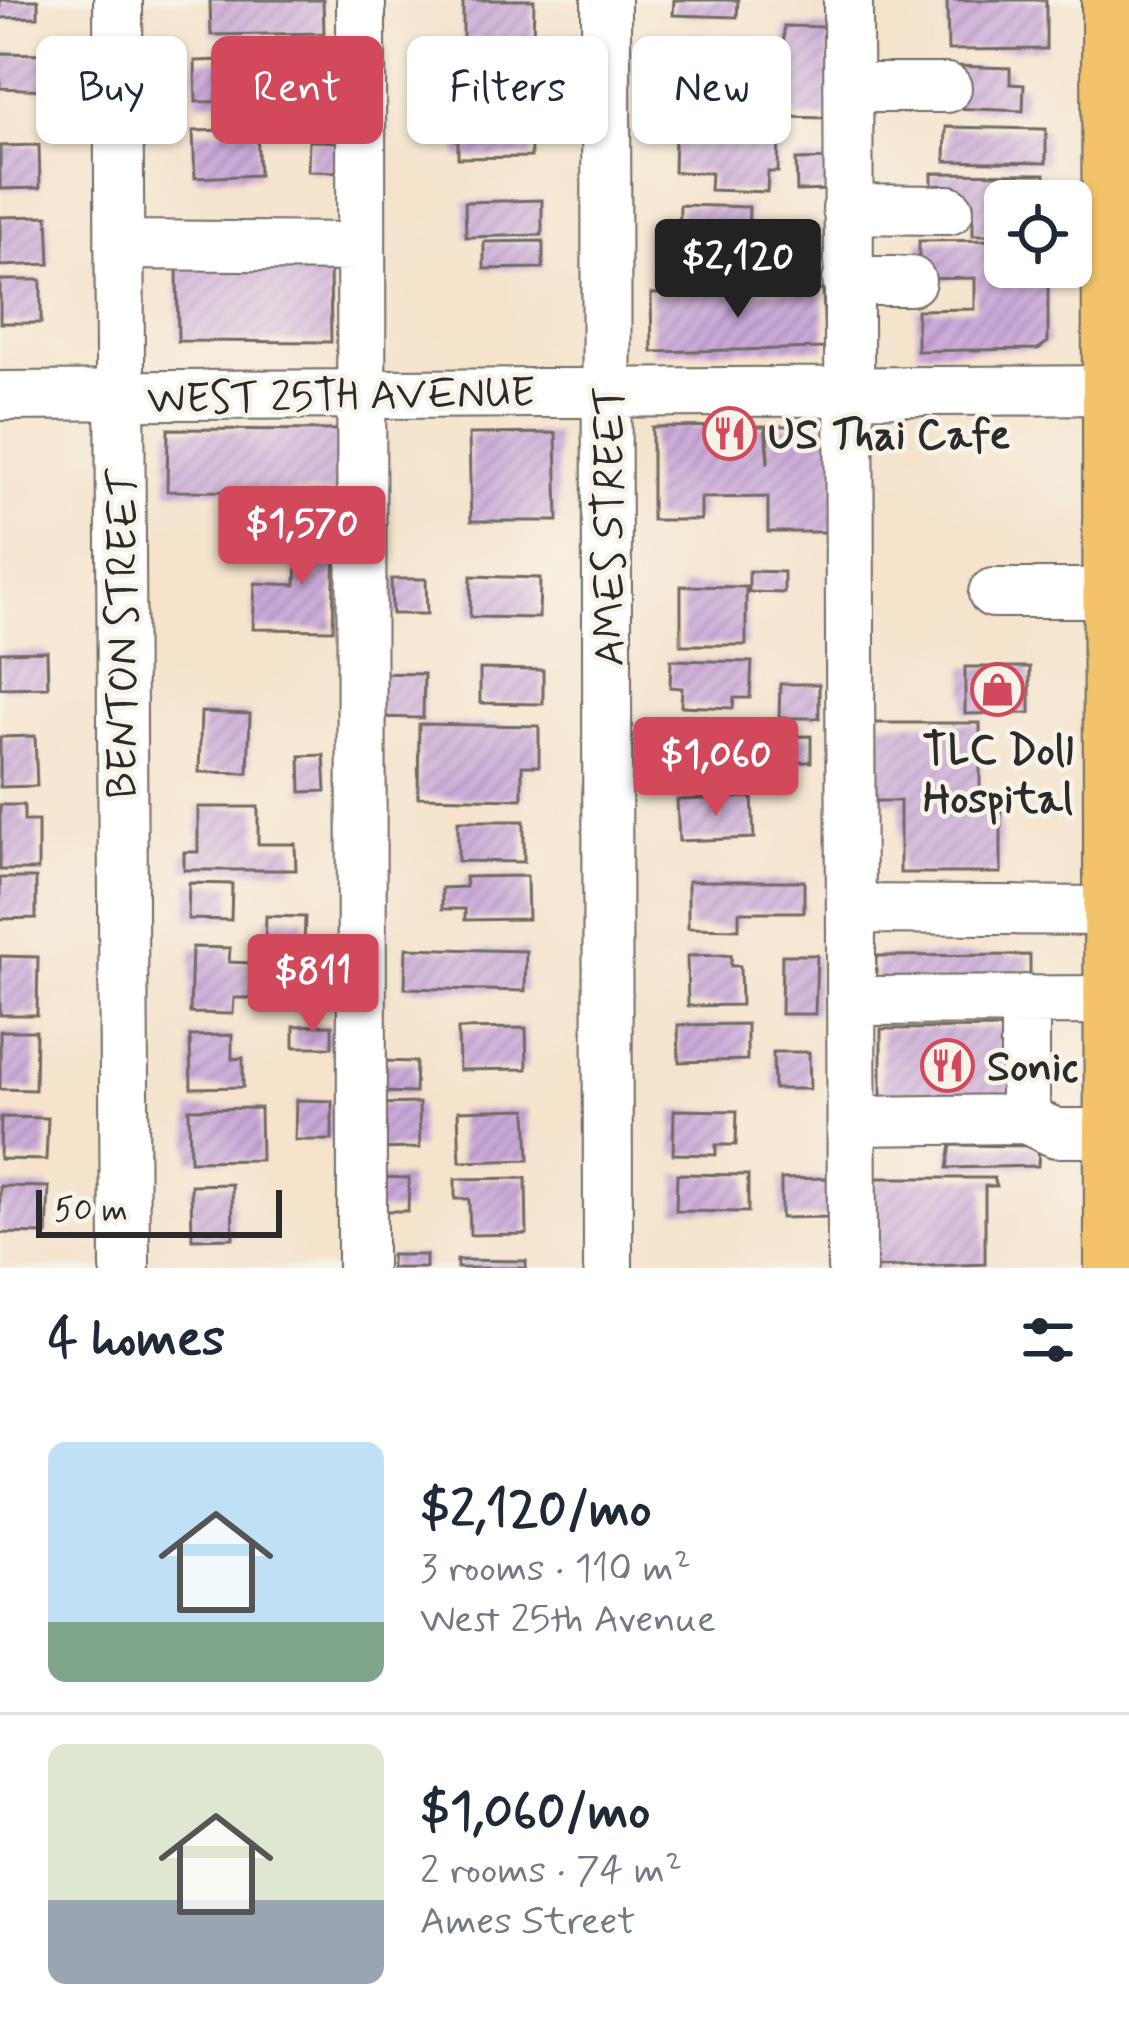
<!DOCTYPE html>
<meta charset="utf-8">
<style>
:root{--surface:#fff;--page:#f6f6f7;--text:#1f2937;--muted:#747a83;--line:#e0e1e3;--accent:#d1495b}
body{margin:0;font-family:Mynerve,sans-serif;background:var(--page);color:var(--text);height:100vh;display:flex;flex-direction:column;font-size:45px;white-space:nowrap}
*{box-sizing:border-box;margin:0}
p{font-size:39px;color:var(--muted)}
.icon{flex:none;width:66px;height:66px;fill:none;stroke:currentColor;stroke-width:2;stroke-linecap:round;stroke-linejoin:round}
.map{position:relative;height:1268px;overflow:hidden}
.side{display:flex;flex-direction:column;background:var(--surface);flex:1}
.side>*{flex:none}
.hud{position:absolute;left:36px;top:36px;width:1059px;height:108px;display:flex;gap:24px}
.fabs{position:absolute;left:984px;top:180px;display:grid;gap:24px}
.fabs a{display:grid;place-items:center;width:108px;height:108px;border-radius:18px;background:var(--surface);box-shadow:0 3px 9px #0004;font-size:60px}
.scale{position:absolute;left:36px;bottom:30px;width:246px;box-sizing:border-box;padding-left:12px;border:6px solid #2b2b2b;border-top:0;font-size:33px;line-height:42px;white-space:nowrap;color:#2b2b2b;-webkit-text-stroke:9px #f7f3e8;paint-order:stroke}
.price{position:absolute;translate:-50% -102px;padding:0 27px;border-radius:12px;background:var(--accent);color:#fff;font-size:39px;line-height:78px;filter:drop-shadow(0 3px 6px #0008)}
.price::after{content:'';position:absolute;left:50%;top:72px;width:36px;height:27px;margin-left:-18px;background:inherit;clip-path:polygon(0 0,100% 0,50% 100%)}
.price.active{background:#222;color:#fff}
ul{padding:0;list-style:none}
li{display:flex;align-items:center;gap:36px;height:300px;padding:0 48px}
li+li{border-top:3px solid var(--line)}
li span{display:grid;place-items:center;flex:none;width:336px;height:240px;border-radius:18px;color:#555}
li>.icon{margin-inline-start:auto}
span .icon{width:144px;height:144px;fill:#fffc;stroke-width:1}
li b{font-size:51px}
h2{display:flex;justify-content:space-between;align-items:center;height:144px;padding:0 48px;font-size:51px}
.chip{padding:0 42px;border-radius:18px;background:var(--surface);box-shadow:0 3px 9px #0004;font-size:42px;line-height:108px}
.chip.active{background:var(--accent);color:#fff}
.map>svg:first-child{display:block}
.building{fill:url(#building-hatch)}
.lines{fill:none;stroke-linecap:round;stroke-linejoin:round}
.minor-casing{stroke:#726b63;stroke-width:52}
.major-casing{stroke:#726b63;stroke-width:64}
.minor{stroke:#fff;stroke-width:48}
.major{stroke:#f2c36a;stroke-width:60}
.labels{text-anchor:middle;stroke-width:9;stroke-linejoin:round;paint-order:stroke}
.street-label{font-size:42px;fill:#2b2b2b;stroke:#f7f3e8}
.poi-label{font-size:42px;font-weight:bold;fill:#2b2b2b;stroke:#f7f3e8;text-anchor:start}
</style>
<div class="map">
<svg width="1129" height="1268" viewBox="0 0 1129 1268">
<defs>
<pattern id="building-hatch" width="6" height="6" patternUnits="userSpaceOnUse" patternTransform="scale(3)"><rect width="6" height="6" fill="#cba9d9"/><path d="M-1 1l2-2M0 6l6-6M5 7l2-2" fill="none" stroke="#a58ab0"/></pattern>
</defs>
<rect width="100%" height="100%" fill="#f7f3e8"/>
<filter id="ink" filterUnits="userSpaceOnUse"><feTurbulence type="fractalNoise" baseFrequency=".00833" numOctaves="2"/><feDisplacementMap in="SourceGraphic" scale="24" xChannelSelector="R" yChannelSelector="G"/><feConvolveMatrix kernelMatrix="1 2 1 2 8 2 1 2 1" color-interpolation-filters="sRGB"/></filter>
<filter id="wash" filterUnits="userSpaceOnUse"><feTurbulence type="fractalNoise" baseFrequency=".004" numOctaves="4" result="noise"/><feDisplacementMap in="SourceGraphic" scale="48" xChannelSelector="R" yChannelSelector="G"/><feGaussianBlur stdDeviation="2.7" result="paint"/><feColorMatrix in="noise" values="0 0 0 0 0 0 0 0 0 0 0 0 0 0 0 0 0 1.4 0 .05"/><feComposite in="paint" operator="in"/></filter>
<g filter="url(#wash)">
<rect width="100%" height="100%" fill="#f5e3cc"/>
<g id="blocks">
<path class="building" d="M0 0H38V17L0 18Z
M210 0H323L324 33 211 35Z
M463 0H534L533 46 463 45Z
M674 0H738L737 17 673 15Z
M947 0H1046V49L948 50Z
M784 26 829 27 828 118 782 117Z
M0 53 46 54V90L0 88Z
M282 58 284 123 252 124 251 101 196 102 195 61Z
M672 60 752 63 751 100 671 98Z
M953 66 1010 68V84L1024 85 1023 111 952 108Z
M530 107 531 157 458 158V109Z
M946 127 1046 129V163L945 161Z
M257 129 259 175 195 178 193 131Z
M675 130 779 134 778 172H768L767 192 710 190 711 173 674 172Z
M309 141 344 142 343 172 308 171Z
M39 145 40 188 0 189V146Z
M830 159 831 190 797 191 796 160Z
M932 173 1045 174V201H1005V235H973V202L932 201Z
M542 200V235L466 237 465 202Z
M680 205 749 207 748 245 679 243Z
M48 216 50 264 0 266V217Z
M1005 240V267H1048V342L1038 349 917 351V310L975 309V278L919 279V241Z
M543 241V268L484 269V242Z
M177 264 330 265 331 342 178 341Z
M0 280H41V323H0Z
M823 290 825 348 652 352 651 294Z
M765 426 768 464V426H836V532H768V497L701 498V520H652V427Z
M168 429 354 430V492L167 491Z
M556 433 558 521H471L469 434Z
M298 527 335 528 333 630 253 629 255 583 296 585Z
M749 571 784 572V593L749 592Z
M471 576 540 578 539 618 470 617Z
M391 579H426L427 614H392Z
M681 586 746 587V645H681Z
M47 651 48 687 0 688V652Z
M671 660 752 662 750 698H734L733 708 681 706 682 688 670 687Z
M965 667H1030V713L965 714Z
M480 669 543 670V704L480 703Z
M374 673 424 674 423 718 373 717Z
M780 684H819V718H779Z
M201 712 250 714 248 773 199 772Z
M870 723H980V799H1001V873H900V801H870Z
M419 724 539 726V766H522V799L418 797Z
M681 730H734V737L811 736V762H744V774L681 775Z
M35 736 37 786 0 787V737Z
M324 755 326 791 301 792 300 756Z
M752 797 754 838 679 841 677 800Z
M0 805H24V821H38V870H0Z
M198 807H258V844H295L296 870H184V852H198Z
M458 821H524V862L458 861Z
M527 876 528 919 465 920V909H442V888L466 887 465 877Z
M0 878H36V918L0 919Z
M688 881H804V912H739V929L688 928Z
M189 883 232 884 231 920 188 919Z
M266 916 305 917 304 946 265 944Z
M192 947 230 948 229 962 251 963V998H234L233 1014 190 1013Z
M406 948 526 951 525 991 405 988Z
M332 952 333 971 297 973 296 953Z
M731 955V966H740L741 1005 688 1006 687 956Z
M782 955H817L815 1014H781Z
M1030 955V982H876V956Z
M0 956 38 957 37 1015H0Z
M747 1024V1060L679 1062 678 1025Z
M332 1025V1047H294V1026Z
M526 1028 527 1069 459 1070 458 1029Z
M1015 1028V1102L881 1103V1029Z
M0 1031H36L35 1090 0 1089Z
M232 1035V1059L243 1058V1087L191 1088 190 1036Z
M773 1052H809L810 1089H774Z
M381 1061 416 1062 415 1093 380 1092Z
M296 1100 332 1101V1140H295Z
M419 1103 420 1148 374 1149 373 1104Z
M260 1108 261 1160 190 1161 189 1109Z
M527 1109 529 1160 460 1162 458 1111Z
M674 1110 737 1111 736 1145H716V1155L673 1154Z
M1 1117 48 1118 46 1160 0 1159Z
M951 1145 1039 1146 1038 1166 947 1168Z
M677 1174 748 1175V1212L676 1211Z
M373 1177 409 1178 408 1211H373Z
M526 1178 527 1234 470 1235 469 1199H455V1179Z
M829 1178 830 1217 781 1218V1179Z
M872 1178H994L997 1186H985V1264L872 1268Z
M232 1184 233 1238 192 1239 191 1185Z
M0 1186 49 1187 47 1234 0 1233Z
M391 1255H426V1268H391Z
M457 1260 526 1261V1268H457Z"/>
</g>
</g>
<g filter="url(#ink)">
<use href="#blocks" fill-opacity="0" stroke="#726b63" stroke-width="3"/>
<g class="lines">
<defs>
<path id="minor" d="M118 0 125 1268
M361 0 362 1268
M606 0 608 1268
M848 0 852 1268
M848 88H947
M847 209 949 210
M119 245 361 247
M847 281H911
M0 396 1129 390
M993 593H1114
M851 909 1114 911
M1025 999V1119
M851 1001 1114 1000
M852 1121 1025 1119 1056 1133H1115"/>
<path id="major" d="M1112 0 1115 1268"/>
</defs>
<use href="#minor" class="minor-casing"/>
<use href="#major" class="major-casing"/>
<use href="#minor" class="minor"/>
<use href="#major" class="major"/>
</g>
</g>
<defs>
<symbol id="restaurant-ring" viewBox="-11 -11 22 22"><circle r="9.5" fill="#f7f3e8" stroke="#d1495b" stroke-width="1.5"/><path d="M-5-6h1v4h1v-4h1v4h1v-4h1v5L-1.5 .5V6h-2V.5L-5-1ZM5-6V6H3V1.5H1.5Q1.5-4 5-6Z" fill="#d1495b"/></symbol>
<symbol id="shop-ring" viewBox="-11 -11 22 22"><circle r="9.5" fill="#f7f3e8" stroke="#d1495b" stroke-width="1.5"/><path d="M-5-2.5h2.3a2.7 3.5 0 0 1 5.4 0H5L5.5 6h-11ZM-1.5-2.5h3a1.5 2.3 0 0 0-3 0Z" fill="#d1495b"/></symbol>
</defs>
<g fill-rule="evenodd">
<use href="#restaurant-ring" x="700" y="404" width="59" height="59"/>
<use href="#shop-ring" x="968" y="660" width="59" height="59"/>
<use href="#restaurant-ring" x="918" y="1036" width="59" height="59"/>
</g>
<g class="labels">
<g class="street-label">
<text transform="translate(341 394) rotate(-1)" y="15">WEST 25TH AVENUE</text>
<text transform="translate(608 526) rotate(-90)" y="15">AMES STREET</text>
<text transform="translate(121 634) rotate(-90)" y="15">BENTON STREET</text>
</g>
<g class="poi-label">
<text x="768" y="448">US Thai Cafe</text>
<text x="998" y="764" text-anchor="middle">TLC Doll<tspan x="998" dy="48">Hospital</tspan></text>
<text x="987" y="1080">Sonic</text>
</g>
</g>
</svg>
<div class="fabs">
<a><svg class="icon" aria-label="locate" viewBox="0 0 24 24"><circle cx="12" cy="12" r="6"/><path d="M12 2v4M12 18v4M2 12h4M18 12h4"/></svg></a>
</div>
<div class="scale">50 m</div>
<b class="price active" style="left:738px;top:321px">$2,120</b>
<b class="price" style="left:302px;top:588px">$1,570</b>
<b class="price" style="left:716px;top:819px">$1,060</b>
<b class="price" style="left:313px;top:1036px">$811</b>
<div class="hud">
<a class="chip">Buy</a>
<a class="chip active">Rent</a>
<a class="chip">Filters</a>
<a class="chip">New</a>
</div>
</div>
<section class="side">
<h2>4 homes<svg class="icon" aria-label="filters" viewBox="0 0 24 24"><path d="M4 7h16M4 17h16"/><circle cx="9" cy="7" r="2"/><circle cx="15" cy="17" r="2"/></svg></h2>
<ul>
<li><span style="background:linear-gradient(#bfe0f5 75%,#7fa58c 0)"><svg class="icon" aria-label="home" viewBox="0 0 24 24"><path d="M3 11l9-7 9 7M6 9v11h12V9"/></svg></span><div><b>$2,120/mo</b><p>3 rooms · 110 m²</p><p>West 25th Avenue</p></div></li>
<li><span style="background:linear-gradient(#dfe7d0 65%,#9aa5b1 0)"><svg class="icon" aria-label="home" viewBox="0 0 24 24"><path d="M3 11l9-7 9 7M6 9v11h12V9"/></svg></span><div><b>$1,060/mo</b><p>2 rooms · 74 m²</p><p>Ames Street</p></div></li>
</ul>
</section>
